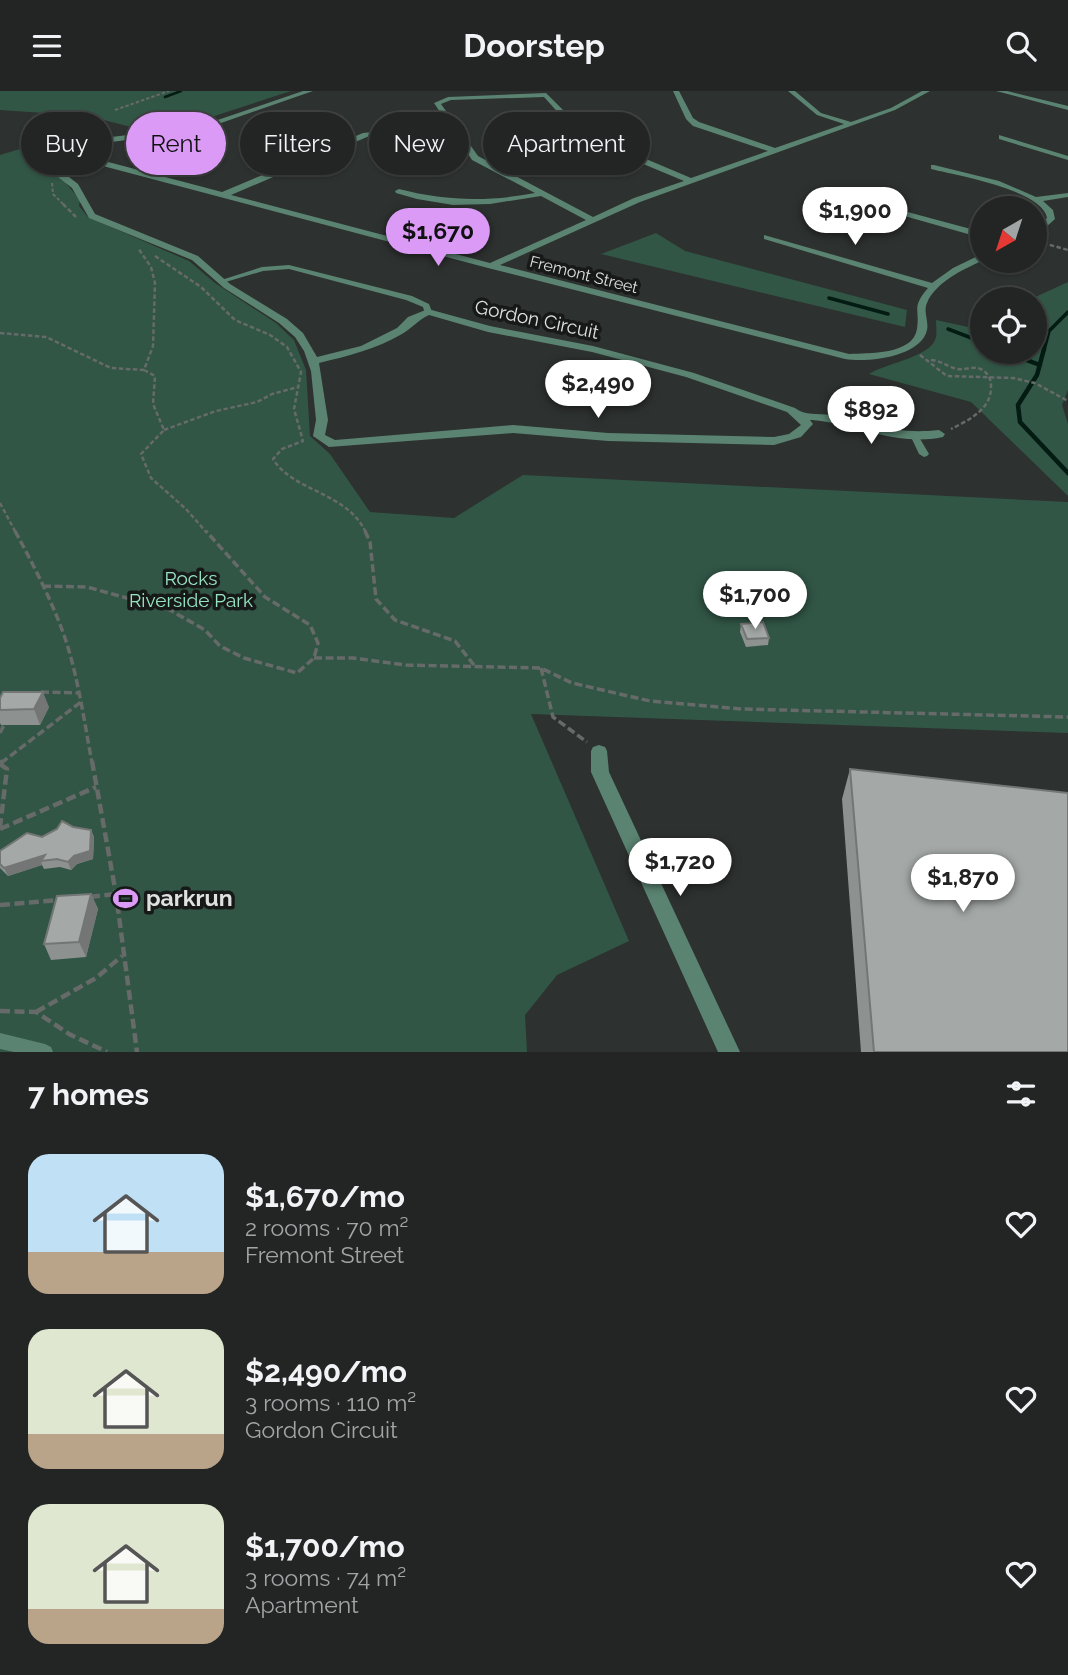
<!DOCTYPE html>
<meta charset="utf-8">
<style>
:root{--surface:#222523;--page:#2a2d2b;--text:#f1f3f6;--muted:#a2a5a6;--line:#3f4241;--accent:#da9af6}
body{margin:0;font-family:Raleway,sans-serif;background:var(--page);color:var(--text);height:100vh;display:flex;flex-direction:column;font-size:26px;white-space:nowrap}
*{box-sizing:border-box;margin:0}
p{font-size:23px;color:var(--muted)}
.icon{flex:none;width:38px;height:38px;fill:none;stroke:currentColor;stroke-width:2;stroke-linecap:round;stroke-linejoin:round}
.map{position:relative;height:961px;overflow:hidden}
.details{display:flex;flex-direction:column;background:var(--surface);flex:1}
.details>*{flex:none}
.banner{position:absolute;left:21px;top:21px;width:700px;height:63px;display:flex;gap:14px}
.needle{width:46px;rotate:219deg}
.controls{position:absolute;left:970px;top:105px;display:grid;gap:14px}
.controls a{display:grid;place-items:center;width:77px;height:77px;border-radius:50%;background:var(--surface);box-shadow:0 2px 5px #0004,0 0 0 2px var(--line);font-size:35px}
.price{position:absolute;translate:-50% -60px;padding:0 16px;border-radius:24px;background:#fff;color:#222;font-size:23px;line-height:46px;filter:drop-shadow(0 2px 4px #0008)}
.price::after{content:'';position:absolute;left:50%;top:42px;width:21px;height:16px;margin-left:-10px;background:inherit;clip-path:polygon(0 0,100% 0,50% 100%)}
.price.on{background:var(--accent);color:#111}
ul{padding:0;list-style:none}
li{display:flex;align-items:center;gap:21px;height:175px;padding:0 28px}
li span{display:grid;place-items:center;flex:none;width:196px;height:140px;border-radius:21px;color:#555}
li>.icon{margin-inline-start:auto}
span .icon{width:84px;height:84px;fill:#fffc;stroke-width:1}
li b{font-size:30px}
h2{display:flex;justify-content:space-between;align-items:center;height:84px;padding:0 28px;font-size:30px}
.chip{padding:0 24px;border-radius:32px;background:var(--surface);box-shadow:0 2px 5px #0004,0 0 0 2px var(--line);font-size:24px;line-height:63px}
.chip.on{background:var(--accent);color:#111}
header{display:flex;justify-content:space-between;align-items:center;height:91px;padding:0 28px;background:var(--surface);font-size:32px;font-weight:700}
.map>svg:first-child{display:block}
.green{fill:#315646}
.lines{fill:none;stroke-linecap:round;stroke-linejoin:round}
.stream-far2{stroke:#031b12;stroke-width:2.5}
.stream-far1{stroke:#031b12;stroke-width:3.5}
.stream{stroke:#031b12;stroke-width:4.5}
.path-far3{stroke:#666a68;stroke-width:2;stroke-dasharray:3.5 2;stroke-linecap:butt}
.path-far2{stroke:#666a68;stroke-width:2.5;stroke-dasharray:4.5 2.5;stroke-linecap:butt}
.path-far1{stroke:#666a68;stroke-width:3.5;stroke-dasharray:8 3.5;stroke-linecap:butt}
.path{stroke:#666a68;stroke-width:4.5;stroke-dasharray:10 4.5;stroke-linecap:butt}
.service{fill:#5a8371;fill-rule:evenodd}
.minor{fill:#5a8371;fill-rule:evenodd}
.wall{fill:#8d9190}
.shaded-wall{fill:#737675}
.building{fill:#a4a9a7;stroke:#737675;stroke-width:2}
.labels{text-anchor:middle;stroke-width:7;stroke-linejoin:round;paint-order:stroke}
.far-street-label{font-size:16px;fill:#dee1df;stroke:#171918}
.street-label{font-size:19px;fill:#dee1df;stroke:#171918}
.park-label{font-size:19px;fill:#96e4c2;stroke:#171918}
.near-poi-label{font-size:23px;font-weight:bold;fill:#dee1df;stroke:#171918;text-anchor:start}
</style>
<header><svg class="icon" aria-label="menu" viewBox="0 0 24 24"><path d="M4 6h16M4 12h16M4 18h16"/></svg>Doorstep<svg class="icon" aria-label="search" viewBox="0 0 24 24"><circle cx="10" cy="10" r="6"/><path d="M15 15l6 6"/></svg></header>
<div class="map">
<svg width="1068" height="961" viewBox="0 0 1068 961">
<rect width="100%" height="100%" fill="#2d312f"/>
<path class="green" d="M0 0H291L196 31 143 39 88 25 0 19Z
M33 54 31 66 60 85 80 109 79 115 88 126 189 170 215 192 276 232 294 249 306 279 310 345 330 363 370 421 454 427 523 384 1068 411V642L531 623 629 850 557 884 525 924 527 961H0V64Z
M656 142 685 160 907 219 905 236 601 163Z
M1068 191V299L1062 314 1068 333V405L971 311 869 283C886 272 932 266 936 246 937 241 936 234 936 229L982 239V261H1034V208H1031Z"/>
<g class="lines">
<path class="stream-far2" d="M165 6 181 0"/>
<path class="stream-far1" d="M829 207 888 223
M948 238 982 251
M1044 259 1049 240 1068 221"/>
<path class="stream" d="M1044 258 1037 284 1018 314 1020 331 1068 382
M1005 261 1040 274"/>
<path class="path-far3" d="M115 19 169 0
M52 92 53 103 65 115"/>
<path class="path-far2" d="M63 113 76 126
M1043 152 1068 159
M155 165 201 196 235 229 270 244 287 256 301 281 294 318 303 350 282 358 273 368C293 401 348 401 366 442
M0 242 46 246 111 277 144 279 153 255 155 192 151 176 138 157
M920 264 947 285 1013 287 1035 292 1068 310
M931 269C942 270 948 276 957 278 966 280 975 273 984 280 989 284 991 289 991 295 992 318 969 329 951 338
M144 279 155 285 153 313 164 339 141 363 151 387 186 418 207 442
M164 339 216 320 257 311 272 303 298 296
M0 412 16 442"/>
<path class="path-far1" d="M15 440C33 473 51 508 64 544 78 585 84 629 92 672
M365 440 370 451 376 508 395 529 455 550 474 574
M43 495 87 496 170 519 205 539 220 555 244 567 297 582 314 567 318 552 310 534 265 506 206 440
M314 567H353L406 574 541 577 572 592 650 610 742 618 1068 626
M541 577 553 626 587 651
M41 601 78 602
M0 642 4 634
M1 672 81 611"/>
<path class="path" d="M92 670 116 803 137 961
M0 672 3 670
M0 673 7 678 0 736
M0 738 96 696
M90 806 116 803
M0 814 58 809
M0 920 36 921 69 943 107 961
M36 921 96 887 122 865"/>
<path class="service" d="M289 174 412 205 429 213 432 221 425 223 423 216 406 209 289 178 263 180 222 192 218 190 262 176Z
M915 343 919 346 929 363 927 365 924 366 919 363 911 346Z
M0 942 45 953 51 956 53 961H14L0 958Z"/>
<path class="minor" d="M303 0H313L201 39 59 58 222 101 363 42 448 33 434 12 448 6 546 2 587 43 691 87 768 60 693 35 686 28 673 0H679L693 27 699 31 775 57 844 33 817 24 788 0H795L821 22 851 31 891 17 922 0H930L895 19 640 111 500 174 849 263C868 262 913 264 917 238 920 217 911 217 928 197L764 148V144L932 192 953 177 982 163V170C963 178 935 192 927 212 923 221 929 230 927 239 921 266 867 272 845 268L488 177 50 61V58L40 61 41 64 78 93 95 123 198 165 230 193 287 228 303 242 317 266 361 255 397 237 408 226 428 218 490 235 593 255 694 282 795 317C805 325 818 322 831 324 873 332 894 344 939 339L945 343 943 346C897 356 857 333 812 329H810L813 333 801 346 774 354 608 350 513 342 329 356 313 345 316 329 311 280 304 260 295 246 279 232 224 197 192 169 89 127 72 97 34 67 32 60 47 54 200 35ZM544 6 581 47 684 90 634 107 593 126 478 65 441 13 451 9ZM451 37 472 69 535 102C488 111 445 110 399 98L395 100 396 102 417 108 453 114 490 113 541 105 586 129 490 172 231 104 367 46ZM429 224 488 241 592 261 686 286 787 321 801 334 789 343 774 346 608 342 513 334 335 349 325 344 328 329 319 272C348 265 376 258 402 243 412 237 418 229 429 224Z
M996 0H1007L1068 15V19Z
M999 44 1068 65V69L999 48Z
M934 74 999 90 1036 106 1068 102V106L1043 110 1053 119 1055 128 1034 147V139L1047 127C1043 99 955 84 931 78V74Z
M848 105 982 141V147L848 109Z
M599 654 605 656 607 660 609 681 740 961H718L591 681V660L593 656Z"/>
</g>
<path class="wall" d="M741 533 769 547 768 554 746 556 740 541Z
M0 607 49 616 40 634H1L0 632Z
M850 678 1068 961H861L842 708Z
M73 736 91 739 94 746 93 768 77 773 71 779 60 776 44 778 42 774 8 785 0 777V760Z
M91 803 98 818 86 866 51 869 44 853Z"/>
<path class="shaded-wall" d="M43 601 49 616 40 634 34 618Z
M91 739 94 746 93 768 77 773 71 779 68 771Z
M45 764 41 770 42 774 8 785 4 777Z
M91 803 98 818 86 866 79 851Z"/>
<path class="building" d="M763 531 769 547 747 548 741 533Z
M3 601H43L34 618 0 619V607Z
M850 678 1068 702V961H874Z
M62 730 73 736 91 739 90 760 74 765 68 771 57 768 41 770 45 764 4 777 0 773V760L27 742 42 746 57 738Z
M91 803 79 851 44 853 57 805Z"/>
<defs>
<symbol id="stadium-bare" viewBox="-9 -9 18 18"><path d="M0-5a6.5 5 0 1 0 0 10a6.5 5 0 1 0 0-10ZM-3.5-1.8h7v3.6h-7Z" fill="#da9af6" stroke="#171918" stroke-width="2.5" paint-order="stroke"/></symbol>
</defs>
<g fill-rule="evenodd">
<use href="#stadium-bare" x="108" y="790" width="35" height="35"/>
</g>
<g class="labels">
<g class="far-street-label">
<text transform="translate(584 183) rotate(14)" y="6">Fremont Street</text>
</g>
<g class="street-label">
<text transform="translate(537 228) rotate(12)" y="7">Gordon Circuit</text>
</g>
<g class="park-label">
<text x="191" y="494">Rocks<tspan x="191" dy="22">Riverside Park</tspan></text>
</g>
<g class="near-poi-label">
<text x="146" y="815">parkrun</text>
</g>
</g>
</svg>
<div class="controls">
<a><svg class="needle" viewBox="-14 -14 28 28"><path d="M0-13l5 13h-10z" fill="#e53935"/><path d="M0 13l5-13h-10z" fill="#a2a5a6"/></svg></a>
<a><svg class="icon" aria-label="locate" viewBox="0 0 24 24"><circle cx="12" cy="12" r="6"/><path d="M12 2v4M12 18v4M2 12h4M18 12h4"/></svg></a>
</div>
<b class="price" style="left:855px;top:156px">$1,900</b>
<b class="price on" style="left:438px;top:177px">$1,670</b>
<b class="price" style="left:598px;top:329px">$2,490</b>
<b class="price" style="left:871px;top:355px">$892</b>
<b class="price" style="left:755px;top:540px">$1,700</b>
<b class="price" style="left:680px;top:807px">$1,720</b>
<b class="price" style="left:963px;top:823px">$1,870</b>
<div class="banner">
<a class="chip">Buy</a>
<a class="chip on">Rent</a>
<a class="chip">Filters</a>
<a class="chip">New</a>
<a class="chip">Apartment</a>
</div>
</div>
<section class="details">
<h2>7 homes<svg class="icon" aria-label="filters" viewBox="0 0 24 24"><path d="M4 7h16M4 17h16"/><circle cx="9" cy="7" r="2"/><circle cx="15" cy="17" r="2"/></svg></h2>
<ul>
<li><span style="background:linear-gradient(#bfe0f5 70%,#b9a48a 0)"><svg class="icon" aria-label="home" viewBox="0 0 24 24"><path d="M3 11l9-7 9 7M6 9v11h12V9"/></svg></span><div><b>$1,670/mo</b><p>2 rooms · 70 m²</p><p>Fremont Street</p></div><svg class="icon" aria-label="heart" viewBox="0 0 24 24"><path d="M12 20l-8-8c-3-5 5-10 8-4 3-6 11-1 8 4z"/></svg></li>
<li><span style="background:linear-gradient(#dfe7d0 75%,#b9a48a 0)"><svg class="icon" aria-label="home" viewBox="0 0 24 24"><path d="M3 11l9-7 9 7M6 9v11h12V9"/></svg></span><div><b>$2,490/mo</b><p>3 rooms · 110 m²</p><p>Gordon Circuit</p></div><svg class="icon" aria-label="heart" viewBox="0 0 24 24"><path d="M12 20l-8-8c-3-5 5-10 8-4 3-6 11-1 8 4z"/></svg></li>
<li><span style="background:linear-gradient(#dfe7d0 75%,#b9a48a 0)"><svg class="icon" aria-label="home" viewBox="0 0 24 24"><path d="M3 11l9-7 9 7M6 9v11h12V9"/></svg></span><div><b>$1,700/mo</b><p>3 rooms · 74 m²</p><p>Apartment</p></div><svg class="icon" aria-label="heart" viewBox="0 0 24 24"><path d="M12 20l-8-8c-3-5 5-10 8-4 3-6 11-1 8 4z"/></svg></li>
</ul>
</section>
